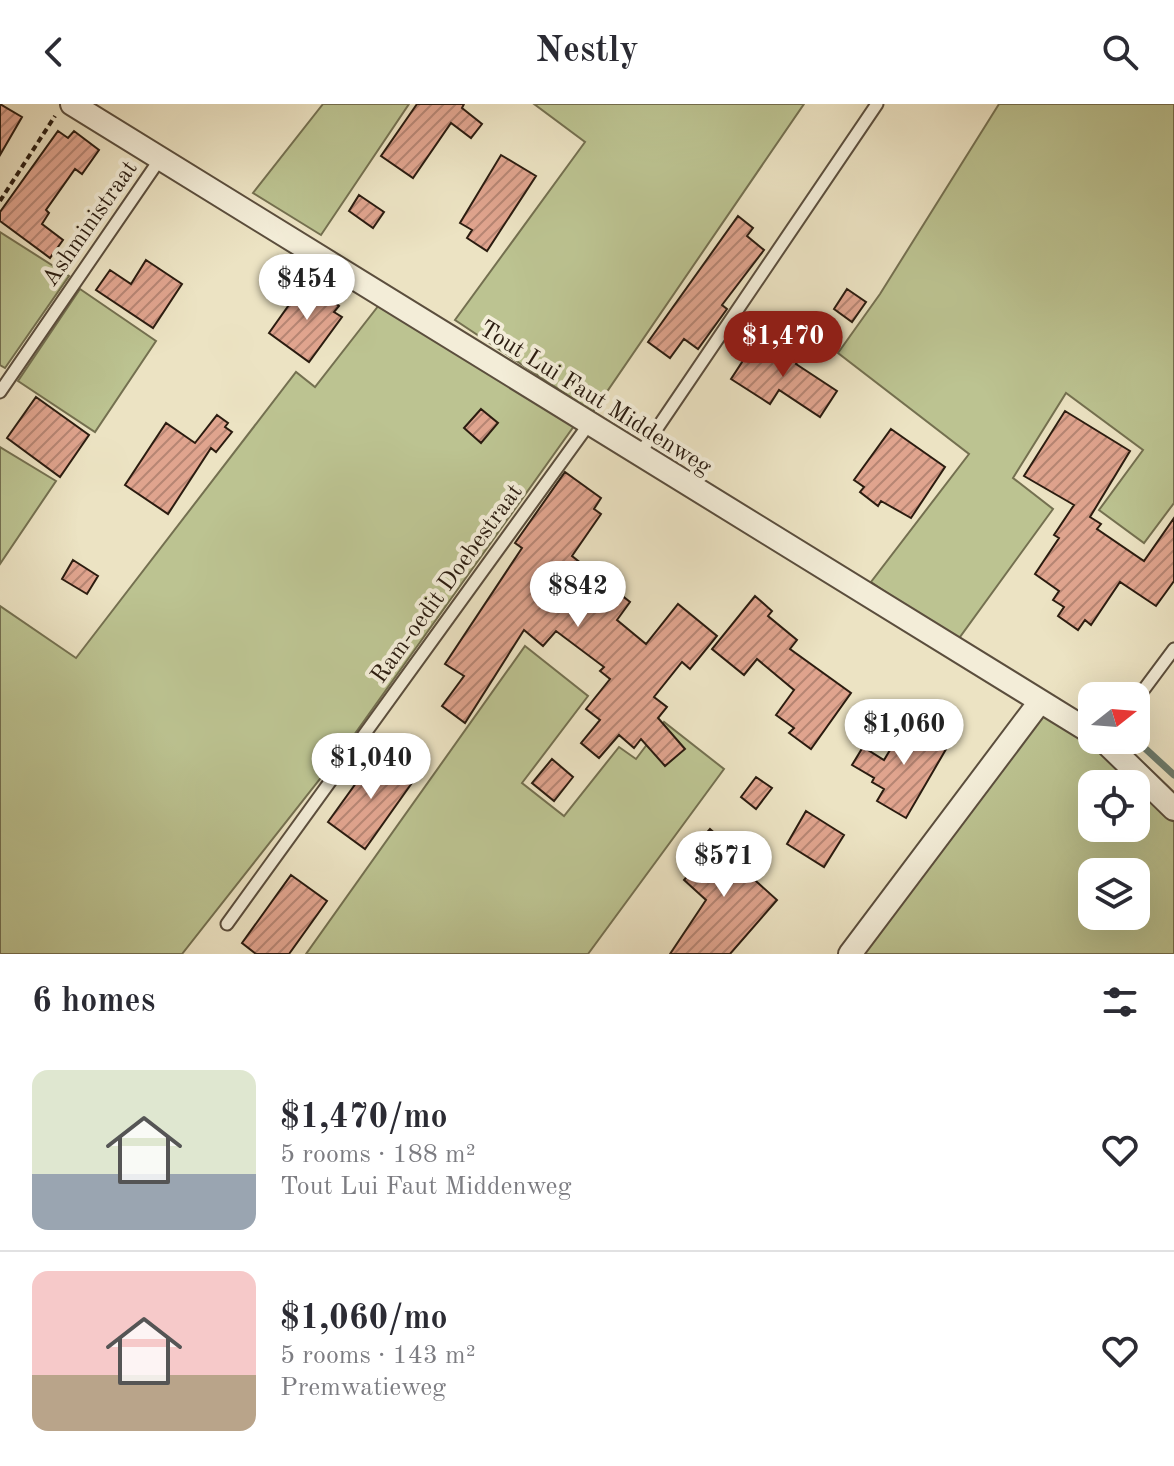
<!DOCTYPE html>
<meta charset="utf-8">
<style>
:root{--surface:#fff;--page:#f2f2f3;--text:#2b2b33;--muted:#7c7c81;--line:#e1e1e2;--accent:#8f2418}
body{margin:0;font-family:"Old Standard TT",serif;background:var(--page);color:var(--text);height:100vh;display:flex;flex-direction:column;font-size:30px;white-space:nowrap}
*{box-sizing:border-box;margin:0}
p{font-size:26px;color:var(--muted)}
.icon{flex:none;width:44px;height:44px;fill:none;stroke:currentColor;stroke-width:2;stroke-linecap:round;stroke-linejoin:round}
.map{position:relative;height:850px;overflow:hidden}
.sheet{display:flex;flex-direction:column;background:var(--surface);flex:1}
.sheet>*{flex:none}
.needle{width:52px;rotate:73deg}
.tools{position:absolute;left:1078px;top:578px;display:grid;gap:16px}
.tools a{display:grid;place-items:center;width:72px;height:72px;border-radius:16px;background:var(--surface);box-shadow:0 8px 32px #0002;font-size:40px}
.price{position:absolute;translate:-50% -68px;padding:0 18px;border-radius:28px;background:#fff;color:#222;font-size:26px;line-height:52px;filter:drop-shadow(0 2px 4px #0008)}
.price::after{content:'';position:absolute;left:50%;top:48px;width:24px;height:18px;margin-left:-12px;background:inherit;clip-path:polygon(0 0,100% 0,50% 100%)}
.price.active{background:var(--accent);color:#fff}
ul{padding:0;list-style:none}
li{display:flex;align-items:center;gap:24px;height:200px;padding:0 32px}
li+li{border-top:2px solid var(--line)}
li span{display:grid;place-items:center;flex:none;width:224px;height:160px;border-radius:16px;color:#555}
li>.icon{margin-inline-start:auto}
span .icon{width:96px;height:96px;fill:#fffc;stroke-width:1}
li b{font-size:34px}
h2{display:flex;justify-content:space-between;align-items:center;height:96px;padding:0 32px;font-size:34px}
header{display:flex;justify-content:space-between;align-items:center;height:104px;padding:0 32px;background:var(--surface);font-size:36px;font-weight:700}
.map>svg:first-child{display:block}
.grass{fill:#bcc391;stroke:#747050;stroke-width:2;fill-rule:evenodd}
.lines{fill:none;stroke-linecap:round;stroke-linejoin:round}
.stream{stroke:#6d7d6f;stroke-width:7}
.building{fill:url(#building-hatch);stroke:#2b1c10;stroke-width:2}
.lane-casing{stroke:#5b4e3d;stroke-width:15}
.street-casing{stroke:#5b4e3d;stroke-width:26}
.path{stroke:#2b1c10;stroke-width:4;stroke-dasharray:6 4;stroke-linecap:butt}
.lane{stroke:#f3edd8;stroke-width:11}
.street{stroke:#f3edd8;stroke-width:22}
.labels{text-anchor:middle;stroke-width:8;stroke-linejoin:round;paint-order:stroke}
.street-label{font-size:24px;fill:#2b1c10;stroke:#f3edd8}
</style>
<header><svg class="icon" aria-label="back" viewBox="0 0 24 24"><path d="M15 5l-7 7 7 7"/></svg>Nestly<svg class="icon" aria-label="search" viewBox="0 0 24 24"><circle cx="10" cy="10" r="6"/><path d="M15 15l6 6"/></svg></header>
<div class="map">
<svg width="1174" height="850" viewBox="0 0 1174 850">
<defs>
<pattern id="building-hatch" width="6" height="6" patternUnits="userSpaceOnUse" patternTransform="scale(2)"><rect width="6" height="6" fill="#e0a48e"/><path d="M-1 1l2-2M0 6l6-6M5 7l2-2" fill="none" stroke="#b68573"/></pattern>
</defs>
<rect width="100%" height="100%" fill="#ece3c3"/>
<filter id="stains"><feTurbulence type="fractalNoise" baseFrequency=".0025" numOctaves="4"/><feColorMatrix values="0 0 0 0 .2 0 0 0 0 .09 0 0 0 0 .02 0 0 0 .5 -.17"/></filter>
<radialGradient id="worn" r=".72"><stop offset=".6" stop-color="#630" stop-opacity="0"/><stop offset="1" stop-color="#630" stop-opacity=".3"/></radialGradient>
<path class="grass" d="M323 0H409L321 131 253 89Z
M534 0H804L593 308 455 216 585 38Z
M999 0H1174V399L1144 439 1099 406 1143 346 1066 289 1013 374 1053 405 957 537 871 478 969 350 838 249 880 190Z
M0 128 69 172 5 264 0 261Z
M80 185 156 237 95 328 18 277Z
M379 201 574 322 349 638 182 850H0V502L76 554 296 268 315 283Z
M0 343 56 377 0 460Z
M525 542 588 592 522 679 564 712 619 643 636 655 664 618 724 665 588 850H306Z
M1040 610 1101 648 1135 680H1092V724H1136V681L1174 718V850H859ZM1092 768H1136V812H1092Z"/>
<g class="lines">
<path class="stream" d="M1136 636 1174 671"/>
</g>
<path class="building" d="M0 0 22 13 0 51Z
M417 0H464L462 4 482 20 471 34 451 19 413 74 381 52Z
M58 27 68 34 74 27 99 46 82 70 75 65 46 106 49 109 42 120 63 136 50 154 0 117V108Z
M501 51 536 72 487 147 467 134 472 126 460 119Z
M359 91 384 108 373 124 349 107Z
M738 112 753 124 747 132 764 146 722 201 727 205 698 245 684 235 670 254 648 238Z
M146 156 182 180 153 224 96 186 110 166 131 180Z
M306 177 339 202 334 208 342 213 309 258 269 229Z
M847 185 866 198 852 218 834 205Z
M777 234 802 251 796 260 837 287 820 313 779 286 770 300 731 275 750 246 764 255Z
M36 293 89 331 60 373 7 334Z
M481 305 498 319 481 339 464 324Z
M1065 307 1130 347 1090 413 1101 420 1097 425 1144 457 1174 414V477L1156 502 1120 478 1091 521 1085 516 1078 526 1058 512 1064 503 1053 496 1059 487 1035 470 1059 434 1054 431 1074 401 1024 372Z
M217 311 228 319 225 323 232 328 216 348 211 344 168 410 125 381 166 319 195 339Z
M891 325 945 363 911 414 881 397 878 402 860 388 864 383 854 376Z
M565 368 601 394 594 405 601 410 572 452 630 498 617 516 646 540 678 500 717 532 690 565 682 558 654 593 667 603 658 614 685 645 665 662 641 635 634 644 619 631 599 654 581 639 600 616 586 605 610 575 600 567 604 563 556 527 543 542 524 526 465 619 442 602 464 572 445 560 522 444 515 439Z
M73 456 98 472 87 490 62 475Z
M755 492 772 507 768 512 797 536 790 545 851 589 811 645 789 629 794 624 776 611 794 586 757 555 744 571 712 545Z
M908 616 949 640 906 714 877 697 884 685 872 678 874 674 852 661 863 643 884 656Z
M377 650 414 676 365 745 328 718Z
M552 655 573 673 554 697 532 679Z
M756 673 772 684 756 705 741 693Z
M806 707 844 731 824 763 787 740Z
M710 725 734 746 744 741 760 755 747 769 777 796 730 850H670L706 796 684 776 707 750 697 740Z
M291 771 327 797 289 850H256L242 839Z"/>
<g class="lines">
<defs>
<path id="lane" d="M0 288 160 55
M639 351 877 0
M1136 596 1174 545
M227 820 589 320"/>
<path id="street" d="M72 0 1092 629
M1103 636 1174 705
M850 850 1039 599"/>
</defs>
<use href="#lane" class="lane-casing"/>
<use href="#street" class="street-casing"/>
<path class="path" d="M0 97 55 12"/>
<use href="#lane" class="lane"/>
<use href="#street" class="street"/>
</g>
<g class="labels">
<g class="street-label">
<text transform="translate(89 119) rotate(-55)" y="8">Ashministraat</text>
<text transform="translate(596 293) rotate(32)" y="8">Tout Lui Faut Middenweg</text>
<text transform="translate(446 479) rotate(-54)" y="8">Ram-oedit Doebestraat</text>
</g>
</g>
<rect width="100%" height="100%" filter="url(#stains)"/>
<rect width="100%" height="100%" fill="url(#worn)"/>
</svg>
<div class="tools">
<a><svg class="needle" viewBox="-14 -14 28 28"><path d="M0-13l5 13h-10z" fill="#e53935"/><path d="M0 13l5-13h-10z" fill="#7c7c81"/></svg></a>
<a><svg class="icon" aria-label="locate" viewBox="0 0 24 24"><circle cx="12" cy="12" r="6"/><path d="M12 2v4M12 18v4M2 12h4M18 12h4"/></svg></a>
<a><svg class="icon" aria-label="layers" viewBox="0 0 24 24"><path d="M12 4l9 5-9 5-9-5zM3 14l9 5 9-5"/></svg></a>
</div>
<b class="price" style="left:307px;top:218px">$454</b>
<b class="price active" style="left:783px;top:275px">$1,470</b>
<b class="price" style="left:578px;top:525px">$842</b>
<b class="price" style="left:904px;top:663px">$1,060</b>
<b class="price" style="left:371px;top:697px">$1,040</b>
<b class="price" style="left:724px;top:795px">$571</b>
</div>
<section class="sheet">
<h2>6 homes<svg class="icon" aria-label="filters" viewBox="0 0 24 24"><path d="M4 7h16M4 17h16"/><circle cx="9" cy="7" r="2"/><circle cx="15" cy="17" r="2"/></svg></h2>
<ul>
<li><span style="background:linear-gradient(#dfe7d0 65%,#9aa5b1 0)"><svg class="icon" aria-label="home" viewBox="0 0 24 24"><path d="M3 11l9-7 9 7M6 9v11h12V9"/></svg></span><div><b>$1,470/mo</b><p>5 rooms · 188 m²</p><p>Tout Lui Faut Middenweg</p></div><svg class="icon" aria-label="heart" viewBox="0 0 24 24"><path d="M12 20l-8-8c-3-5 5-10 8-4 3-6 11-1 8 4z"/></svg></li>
<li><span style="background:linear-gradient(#f6c9c9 65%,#b9a48a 0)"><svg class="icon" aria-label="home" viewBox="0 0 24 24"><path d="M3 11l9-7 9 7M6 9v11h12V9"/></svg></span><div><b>$1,060/mo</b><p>5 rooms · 143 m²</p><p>Premwatieweg</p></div><svg class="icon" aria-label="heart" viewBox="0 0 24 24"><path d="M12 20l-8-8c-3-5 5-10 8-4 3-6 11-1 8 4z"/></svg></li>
</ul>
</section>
